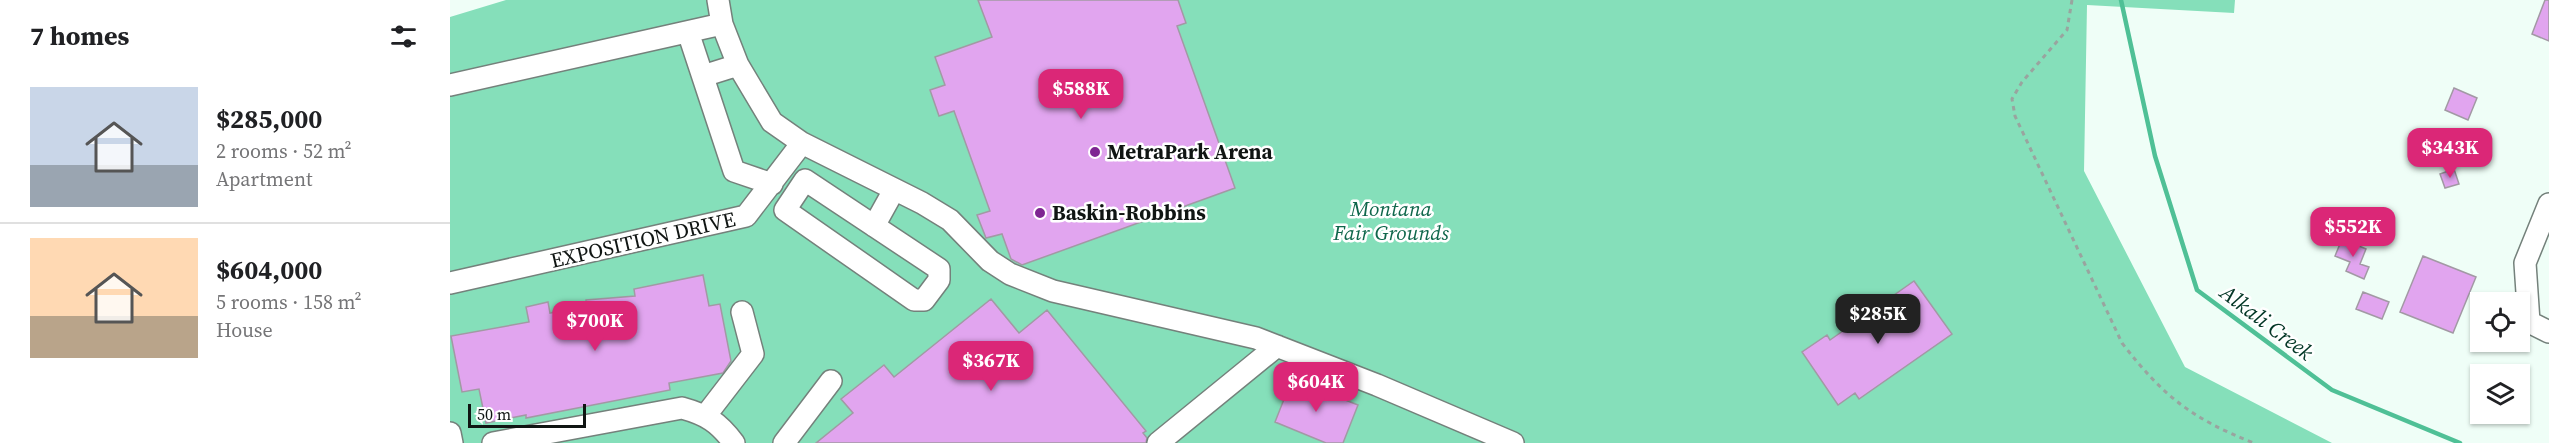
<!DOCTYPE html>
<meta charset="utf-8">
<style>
:root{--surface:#fff;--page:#f2f2f2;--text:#202124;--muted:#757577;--line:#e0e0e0;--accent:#db2777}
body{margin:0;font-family:"Source Serif 4",serif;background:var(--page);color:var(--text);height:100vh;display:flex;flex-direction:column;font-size:22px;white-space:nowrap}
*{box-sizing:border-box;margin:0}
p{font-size:20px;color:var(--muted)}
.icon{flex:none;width:33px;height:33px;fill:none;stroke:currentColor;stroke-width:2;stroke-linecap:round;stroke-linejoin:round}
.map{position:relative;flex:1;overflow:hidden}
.panel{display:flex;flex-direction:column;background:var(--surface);width:450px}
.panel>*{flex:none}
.controls{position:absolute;left:2020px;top:292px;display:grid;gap:12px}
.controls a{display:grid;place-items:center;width:60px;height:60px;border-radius:0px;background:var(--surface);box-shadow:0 2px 4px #0004;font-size:30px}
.scale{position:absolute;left:18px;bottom:15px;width:118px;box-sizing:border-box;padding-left:6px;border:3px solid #101513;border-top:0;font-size:16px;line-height:21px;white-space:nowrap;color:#101513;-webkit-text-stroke:4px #fff;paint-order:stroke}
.price{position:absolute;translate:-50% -51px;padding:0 14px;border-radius:12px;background:var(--accent);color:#fff;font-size:20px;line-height:39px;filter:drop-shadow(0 2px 3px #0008)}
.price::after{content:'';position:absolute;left:50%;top:36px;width:18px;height:14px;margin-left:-9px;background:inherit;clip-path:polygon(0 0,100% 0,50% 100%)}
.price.current{background:#222;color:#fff}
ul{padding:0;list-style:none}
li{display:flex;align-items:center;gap:18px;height:150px;padding:0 30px}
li+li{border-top:2px solid var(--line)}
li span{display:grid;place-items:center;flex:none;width:168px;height:120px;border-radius:0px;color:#555}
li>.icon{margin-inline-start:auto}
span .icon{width:72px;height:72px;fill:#fffc;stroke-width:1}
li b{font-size:26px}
h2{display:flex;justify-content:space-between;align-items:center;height:72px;padding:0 30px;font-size:26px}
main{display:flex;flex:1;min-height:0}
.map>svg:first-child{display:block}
.green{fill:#85dfba}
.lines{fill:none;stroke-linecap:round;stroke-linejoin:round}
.stream{stroke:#4fc096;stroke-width:4.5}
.building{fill:#e1a5ef;stroke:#a299a4;stroke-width:1.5}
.minor-casing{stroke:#74817b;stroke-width:24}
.path{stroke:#99a49f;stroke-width:3;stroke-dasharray:4.5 4.5;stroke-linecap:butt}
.minor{stroke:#fff;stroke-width:21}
.poi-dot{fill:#7e2592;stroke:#fff;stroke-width:2}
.labels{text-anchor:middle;stroke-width:5;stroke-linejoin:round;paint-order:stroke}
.poi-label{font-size:21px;font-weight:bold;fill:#101513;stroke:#fff;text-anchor:start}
.park-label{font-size:21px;font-style:italic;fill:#0f674b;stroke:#fff}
.street-label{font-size:21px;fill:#101513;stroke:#fff}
.water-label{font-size:22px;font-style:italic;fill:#033726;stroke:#fff}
</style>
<main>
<section class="panel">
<h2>7 homes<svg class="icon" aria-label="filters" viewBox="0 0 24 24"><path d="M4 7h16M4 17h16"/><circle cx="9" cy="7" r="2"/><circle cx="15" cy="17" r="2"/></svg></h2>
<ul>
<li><span style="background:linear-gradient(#c9d6e8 65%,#9aa5b1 0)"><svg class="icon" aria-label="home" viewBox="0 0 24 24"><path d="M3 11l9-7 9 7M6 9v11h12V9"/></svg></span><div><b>$285,000</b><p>2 rooms · 52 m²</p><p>Apartment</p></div></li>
<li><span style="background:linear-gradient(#ffd9b3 65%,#b9a48a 0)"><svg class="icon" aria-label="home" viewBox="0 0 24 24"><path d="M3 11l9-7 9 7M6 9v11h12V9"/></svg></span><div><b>$604,000</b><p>5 rooms · 158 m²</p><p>House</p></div></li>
</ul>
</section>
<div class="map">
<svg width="2099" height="443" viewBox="0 0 2099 443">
<rect width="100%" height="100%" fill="#effef7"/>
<path class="green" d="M56 0H1785L1784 13 1637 5 1634 171 1735 367 1882 443H0V17Z"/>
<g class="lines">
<path class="stream" d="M1671 0 1705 156 1747 290 1882 390 2010 443"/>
</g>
<path class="building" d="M528 0H728L736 23 727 26 785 188 572 265 561 259 552 234 536 238 527 215 540 211 504 111 489 116 480 90 495 85 485 57 542 37Z
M2095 0H2099V41L2082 34Z
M2004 88 2027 98 2018 120 1995 110Z
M2004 169 2009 184 1995 188 1990 174Z
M1892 239 1916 249 1910 264 1919 267 1914 279 1896 271 1900 262 1885 256Z
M1973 256 2026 277 2003 333 1950 312Z
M253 275 259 306 270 304 281 361 273 373 219 383 220 390 76 418V415L36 423 29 389 12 392 1 336 79 322 76 307 98 302 100 313 136 306V300L185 296 184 289Z
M1464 281 1502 334 1409 399 1405 393 1388 405 1352 352 1377 335 1380 340Z
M1913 292 1939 302 1932 319 1906 309Z
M541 299 569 333 597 310 696 431 693 433 697 438 696 443H366L403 413 391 399 434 365 444 377Z
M842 379 908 405 893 443H876L825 422Z"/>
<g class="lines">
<defs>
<path id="minor" d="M268 0 272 24 288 65 322 122 352 143 472 203 500 220 540 261 560 274 603 291 806 338 927 385 1063 443
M238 32 284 171 322 184
M253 76 288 65
M0 85 272 24
M355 180 489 269V280L474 300H464L335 210Z
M2099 204 2075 263 2079 322 2099 332
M424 226 444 190
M0 283 296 216 352 143
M256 415 303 354 292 312
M0 433 2 443
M43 443 232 408C257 415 268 422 284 443
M334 443 381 381
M708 443 827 346"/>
</defs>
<use href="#minor" class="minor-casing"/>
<path class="path" d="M1622 0 1617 30 1572 82 1562 99 1565 116 1672 343C1713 396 1742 419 1804 443"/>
<use href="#minor" class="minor"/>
</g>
<g class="poi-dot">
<circle cx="645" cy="152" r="6"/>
<circle cx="590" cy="213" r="6"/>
</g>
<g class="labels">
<g class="poi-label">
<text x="657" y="159">MetraPark Arena</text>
<text x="602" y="220">Baskin-Robbins</text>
</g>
<g class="park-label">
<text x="941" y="216">Montana<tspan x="941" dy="24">Fair Grounds</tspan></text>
</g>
<g class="street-label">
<text transform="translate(193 240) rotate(-13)" y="7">EXPOSITION DRIVE</text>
</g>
<g class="water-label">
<text transform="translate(1817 322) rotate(37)" y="8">Alkali Creek</text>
</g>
</g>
</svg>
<div class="controls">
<a><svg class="icon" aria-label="locate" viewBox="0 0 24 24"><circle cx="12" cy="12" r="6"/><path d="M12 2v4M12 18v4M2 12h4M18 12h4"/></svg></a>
<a><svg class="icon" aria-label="layers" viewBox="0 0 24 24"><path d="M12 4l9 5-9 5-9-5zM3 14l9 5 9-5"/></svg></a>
</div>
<div class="scale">50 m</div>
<b class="price" style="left:631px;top:120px">$588K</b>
<b class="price" style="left:2000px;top:179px">$343K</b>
<b class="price" style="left:1903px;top:258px">$552K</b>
<b class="price current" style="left:1428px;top:345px">$285K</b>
<b class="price" style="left:145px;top:352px">$700K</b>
<b class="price" style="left:541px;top:392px">$367K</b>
<b class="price" style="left:866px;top:413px">$604K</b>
</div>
</main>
